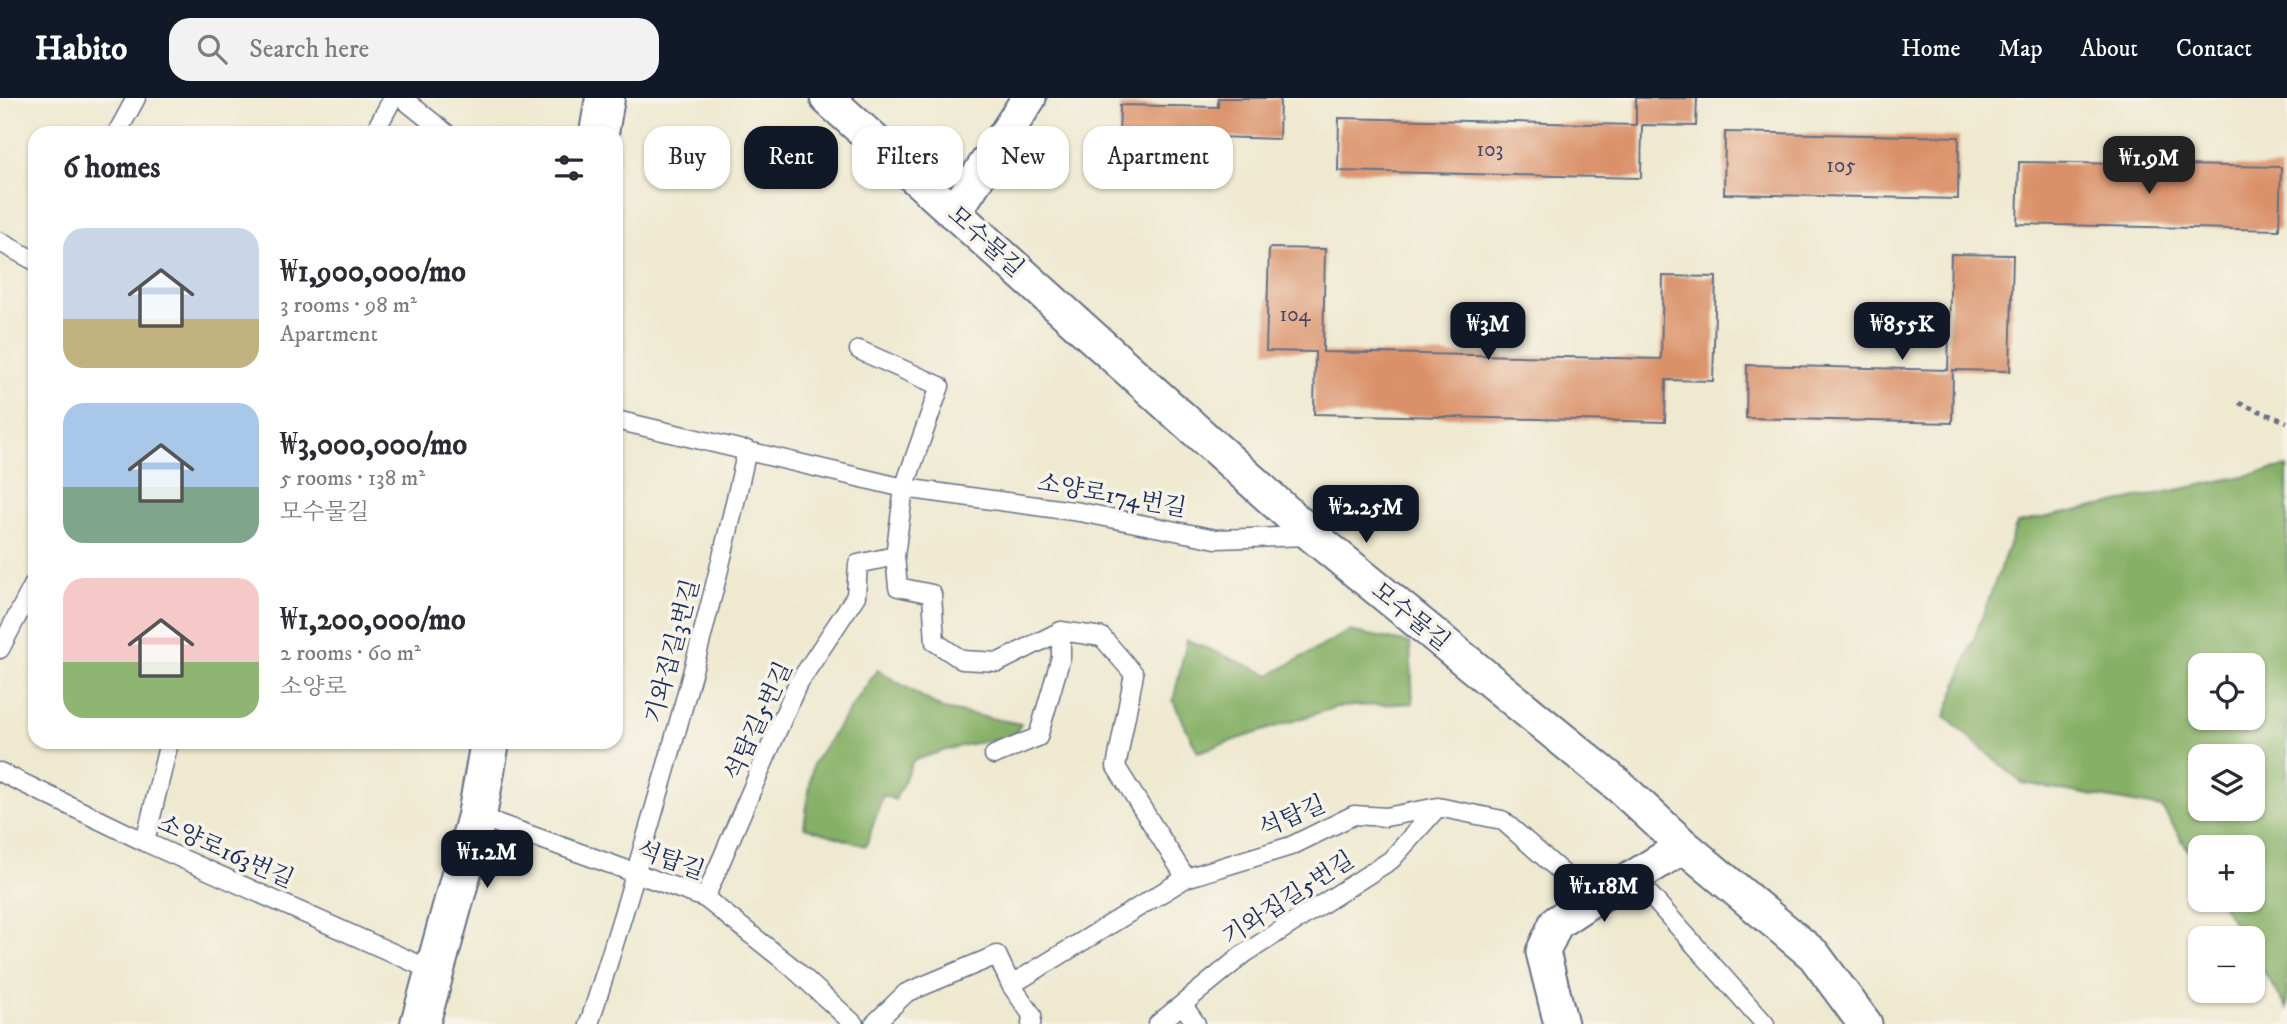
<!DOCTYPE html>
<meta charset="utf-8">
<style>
:root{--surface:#fff;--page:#f2f2f3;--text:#2b2b33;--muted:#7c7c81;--accent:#111827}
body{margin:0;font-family:"IM FELL DW Pica","Noto Serif KR",serif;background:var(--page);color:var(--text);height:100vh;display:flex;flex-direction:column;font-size:26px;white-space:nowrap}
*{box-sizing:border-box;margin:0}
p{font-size:23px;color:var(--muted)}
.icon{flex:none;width:38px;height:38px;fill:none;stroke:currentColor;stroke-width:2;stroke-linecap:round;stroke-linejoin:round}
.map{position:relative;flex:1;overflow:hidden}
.details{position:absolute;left:28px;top:28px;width:595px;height:623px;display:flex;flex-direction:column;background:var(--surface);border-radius:21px;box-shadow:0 2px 5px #0004}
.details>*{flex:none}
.guide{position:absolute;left:644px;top:28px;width:665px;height:63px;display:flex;gap:14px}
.controls{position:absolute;left:2188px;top:555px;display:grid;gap:14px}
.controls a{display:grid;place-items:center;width:77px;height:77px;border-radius:14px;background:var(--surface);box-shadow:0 2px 5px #0004;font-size:35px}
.price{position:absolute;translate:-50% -60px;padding:0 16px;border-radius:14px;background:var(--accent);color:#fff;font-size:23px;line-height:46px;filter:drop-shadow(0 2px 4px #0008)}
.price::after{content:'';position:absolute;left:50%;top:42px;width:21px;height:16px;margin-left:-10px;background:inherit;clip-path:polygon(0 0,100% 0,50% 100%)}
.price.active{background:#222;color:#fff}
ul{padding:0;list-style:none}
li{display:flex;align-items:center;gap:21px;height:175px;padding:0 35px}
li span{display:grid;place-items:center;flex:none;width:196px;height:140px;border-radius:21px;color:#555}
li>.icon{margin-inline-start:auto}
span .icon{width:84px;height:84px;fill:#fffc;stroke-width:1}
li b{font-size:30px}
h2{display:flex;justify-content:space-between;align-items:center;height:84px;padding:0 35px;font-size:30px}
.tag{padding:0 24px;border-radius:21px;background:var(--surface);box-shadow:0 2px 5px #0004;font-size:24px;line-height:63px}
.tag.active{background:var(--accent);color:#fff}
header{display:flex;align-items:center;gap:42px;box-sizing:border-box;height:98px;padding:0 35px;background:var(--accent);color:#fff}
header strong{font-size:33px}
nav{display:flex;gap:38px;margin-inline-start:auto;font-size:24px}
.search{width:490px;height:63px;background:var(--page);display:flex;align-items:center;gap:18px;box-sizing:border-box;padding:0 24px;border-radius:21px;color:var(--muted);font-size:26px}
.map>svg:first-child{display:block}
.forest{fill:#86b066;stroke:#507062;stroke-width:2;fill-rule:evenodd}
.building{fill:#da9169}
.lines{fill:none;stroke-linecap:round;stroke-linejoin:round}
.lane-casing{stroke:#657086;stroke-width:21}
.street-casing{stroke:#657086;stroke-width:37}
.secondary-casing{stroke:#657086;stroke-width:42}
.path{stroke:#657086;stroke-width:4.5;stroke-dasharray:5 5;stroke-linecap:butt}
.lane{stroke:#fff;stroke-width:18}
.street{stroke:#fff;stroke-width:33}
.secondary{stroke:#fff;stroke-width:38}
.labels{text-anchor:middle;stroke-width:7;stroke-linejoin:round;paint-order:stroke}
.number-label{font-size:21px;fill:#4b4861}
.street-label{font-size:24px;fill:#1b2f5e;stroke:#f7f3e8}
</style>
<header>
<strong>Habito</strong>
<div class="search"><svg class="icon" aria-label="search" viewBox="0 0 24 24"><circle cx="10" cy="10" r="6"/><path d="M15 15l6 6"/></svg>Search here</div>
<nav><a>Home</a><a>Map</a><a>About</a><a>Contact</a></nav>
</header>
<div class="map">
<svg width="2287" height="926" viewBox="0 0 2287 926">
<rect width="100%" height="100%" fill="#f7f3e8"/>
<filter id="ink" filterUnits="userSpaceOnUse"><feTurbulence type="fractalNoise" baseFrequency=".0143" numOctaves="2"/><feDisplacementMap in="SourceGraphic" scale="14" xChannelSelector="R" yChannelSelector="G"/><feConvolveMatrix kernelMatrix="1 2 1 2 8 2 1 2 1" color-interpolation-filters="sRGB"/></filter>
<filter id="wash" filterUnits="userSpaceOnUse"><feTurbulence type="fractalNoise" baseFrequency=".00686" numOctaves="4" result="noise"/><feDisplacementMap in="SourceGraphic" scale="28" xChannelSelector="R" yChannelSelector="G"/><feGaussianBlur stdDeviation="1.57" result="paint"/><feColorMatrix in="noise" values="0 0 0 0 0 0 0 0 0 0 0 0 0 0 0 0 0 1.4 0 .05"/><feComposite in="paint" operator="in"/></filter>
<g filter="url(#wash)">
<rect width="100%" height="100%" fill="#efe9d0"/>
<path class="forest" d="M2287 369V910L2252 855V840H2243L2219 802H2252V749H2200V771L2162 710 2022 685 1945 619 2017 425ZM2200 567H2252V620H2200ZM2252 658V710H2200V658Z
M1349 533 1410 545 1413 605 1336 609 1198 654 1173 603 1187 542 1270 577Z
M877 572 943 611 1021 626 1012 642C976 642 946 651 913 663L895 702 883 697 866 748 804 729 813 665Z"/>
<g id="blocks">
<path class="building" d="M1218 0H1280L1279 41 1217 39 1216 69 1118 68 1120 7 1218 9Z
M1636 0H1697L1696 28 1642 27 1641 80 1338 73 1339 20 1636 27Z
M1725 34 1959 39 1958 101 1724 96Z
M2019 64 2281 69 2279 132 2017 126Z
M1269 150 1325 151 1323 254 1661 261 1663 178 1716 179 1713 283 1666 282 1665 324 1314 316 1315 254 1266 253Z
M1951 156 2013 157 2010 273 1953 272 1952 325 1746 320 1747 267 1948 272Z"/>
</g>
</g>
<g filter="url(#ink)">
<use href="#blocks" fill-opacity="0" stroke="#657086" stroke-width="2"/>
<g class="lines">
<defs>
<path id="lane" d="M402 0 446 35
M117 35 136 0
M374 35 393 0
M0 144 35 163
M859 252 940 288 904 390 895 458
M616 322 904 390 1080 414 1216 441 1311 438
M0 551 35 484
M994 657 1038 639 1061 559V533
M0 674 145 744 433 873
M477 718 705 800 792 869 854 926
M145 744 169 644
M1634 779 1765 926
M705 800 797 587 856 498 858 466 895 458 898 489 932 496 935 544 962 562 999 564 1061 533 1102 539 1134 576 1116 669 1186 780
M1011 887 1186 780 1291 748 1354 717 1386 719 1438 709 1502 722 1592 801
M1183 907 1196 926
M589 926C649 737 704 546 747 352
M874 926 906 895 997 857 1011 887 1032 917 1031 926
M1158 926 1244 856 1391 762 1438 709"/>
<path id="street" d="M827 0 1313 438 1618 687 1684 748 1814 857 1865 926
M954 115 1029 0
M1561 926 1543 854 1556 825 1592 801 1634 779 1684 748"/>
<path id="secondary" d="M599 35 605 0
M420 926 477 718 490 644"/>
</defs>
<use href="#lane" class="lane-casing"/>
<use href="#street" class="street-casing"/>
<use href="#secondary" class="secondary-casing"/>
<path class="path" d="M2239 305 2287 324"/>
<use href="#lane" class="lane"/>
<use href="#street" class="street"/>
<use href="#secondary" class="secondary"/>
</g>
</g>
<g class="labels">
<g class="number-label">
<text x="1490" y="58">103</text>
<text x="1841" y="74">105</text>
<text x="1295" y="223">104</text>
</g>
<g class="street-label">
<text transform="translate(986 143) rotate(42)" y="8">모수물길</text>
<text transform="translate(1112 397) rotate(10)" y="8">소양로174번길</text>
<text transform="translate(1411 518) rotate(39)" y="8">모수물길</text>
<text transform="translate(672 553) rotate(-75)" y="8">기와집길3번길</text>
<text transform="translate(758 623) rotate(-65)" y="8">석탑길5번길</text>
<text transform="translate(1292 718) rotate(-23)" y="8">석탑길</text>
<text transform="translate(226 753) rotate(24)" y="8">소양로163번길</text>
<text transform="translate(671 762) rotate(20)" y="8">석탑길</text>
<text transform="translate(1288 800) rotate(-33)" y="8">기와집길5번길</text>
</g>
</g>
</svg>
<div class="controls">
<a><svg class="icon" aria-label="locate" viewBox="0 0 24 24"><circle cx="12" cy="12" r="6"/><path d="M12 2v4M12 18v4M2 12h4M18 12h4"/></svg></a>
<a><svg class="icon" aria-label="layers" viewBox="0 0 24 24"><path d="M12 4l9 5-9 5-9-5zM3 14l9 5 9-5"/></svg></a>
<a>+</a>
<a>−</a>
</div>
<b class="price active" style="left:2149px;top:98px">₩1.9M</b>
<b class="price" style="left:1488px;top:264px">₩3M</b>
<b class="price" style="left:1902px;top:264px">₩855K</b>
<b class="price" style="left:1366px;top:447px">₩2.25M</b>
<b class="price" style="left:487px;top:792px">₩1.2M</b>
<b class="price" style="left:1604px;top:826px">₩1.18M</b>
<div class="guide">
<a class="tag">Buy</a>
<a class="tag active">Rent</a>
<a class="tag">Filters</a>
<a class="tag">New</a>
<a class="tag">Apartment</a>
</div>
<section class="details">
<h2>6 homes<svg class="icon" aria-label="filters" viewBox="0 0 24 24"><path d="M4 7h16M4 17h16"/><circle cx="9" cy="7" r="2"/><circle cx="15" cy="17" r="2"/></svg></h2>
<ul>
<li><span style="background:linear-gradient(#c9d6e8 65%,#c2b280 0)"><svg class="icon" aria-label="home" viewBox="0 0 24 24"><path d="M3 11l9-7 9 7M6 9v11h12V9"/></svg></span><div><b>₩1,900,000/mo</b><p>3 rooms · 98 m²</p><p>Apartment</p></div></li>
<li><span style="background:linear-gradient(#a9c7e8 60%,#7fa58c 0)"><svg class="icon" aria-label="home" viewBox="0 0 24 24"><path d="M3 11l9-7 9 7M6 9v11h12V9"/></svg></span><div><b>₩3,000,000/mo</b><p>5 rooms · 138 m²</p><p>모수물길</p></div></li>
<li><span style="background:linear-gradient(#f6c9c9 60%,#8fb573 0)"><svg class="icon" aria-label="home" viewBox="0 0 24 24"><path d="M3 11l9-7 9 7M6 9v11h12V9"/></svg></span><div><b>₩1,200,000/mo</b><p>2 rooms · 60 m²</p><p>소양로</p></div></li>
</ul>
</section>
</div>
